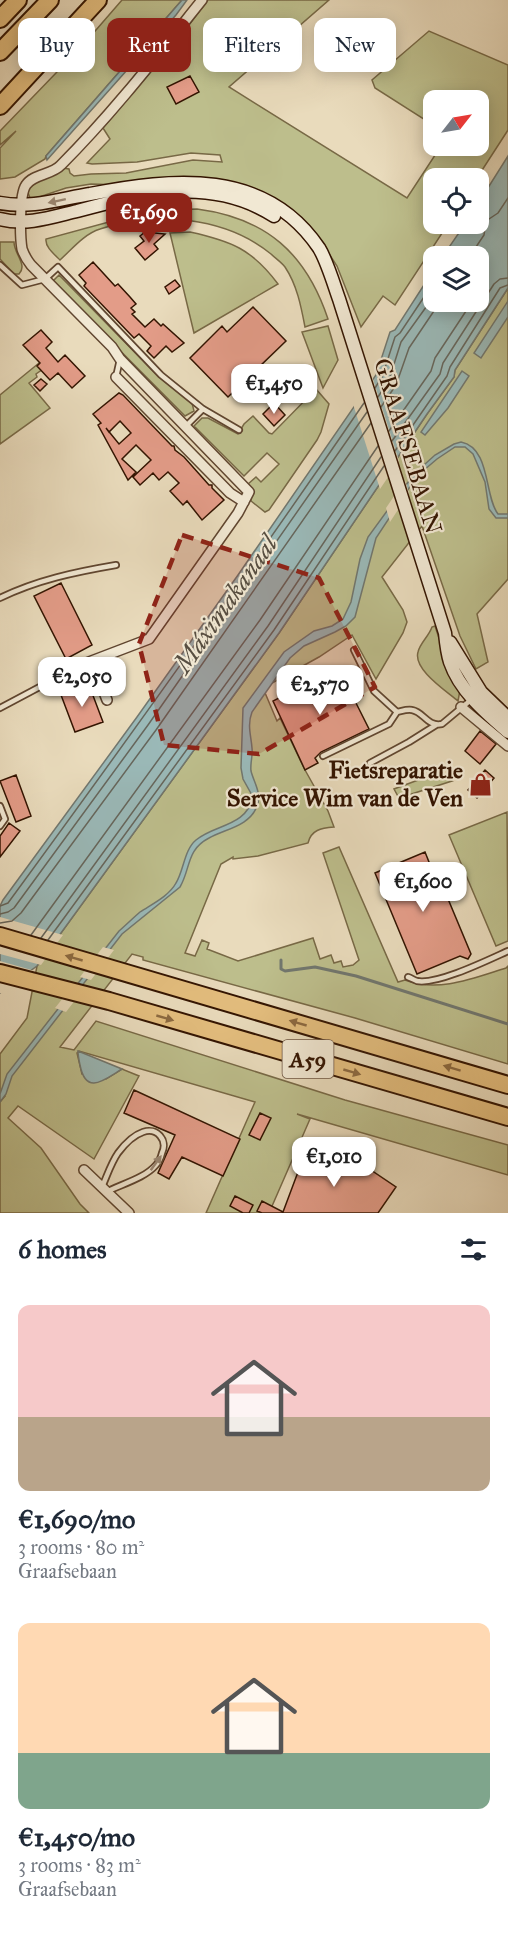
<!DOCTYPE html>
<meta charset="utf-8">
<style>
:root{--surface:#fff;--page:#f6f6f7;--text:#1f2937;--muted:#747a83;--accent:#8f2418}
body{margin:0;font-family:"IM FELL Great Primer",serif;background:var(--page);color:var(--text);height:100vh;display:flex;flex-direction:column;font-size:22px;white-space:nowrap}
*{box-sizing:border-box;margin:0}
p{font-size:20px;color:var(--muted)}
.icon{flex:none;width:33px;height:33px;fill:none;stroke:currentColor;stroke-width:2;stroke-linecap:round;stroke-linejoin:round}
.map{position:relative;height:1213px;overflow:hidden}
.drawer{display:flex;flex-direction:column;background:var(--surface);flex:1}
.drawer>*{flex:none}
.top-card{position:absolute;left:18px;top:18px;width:472px;height:54px;display:flex;gap:12px}
.needle{width:39px;rotate:59deg}
.fabs{position:absolute;left:423px;top:90px;display:grid;gap:12px}
.fabs a{display:grid;place-items:center;width:66px;height:66px;border-radius:12px;background:var(--surface);box-shadow:0 3px 15px #0003;font-size:30px}
.price{position:absolute;translate:-50% -51px;padding:0 14px;border-radius:12px;background:#fff;color:#222;font-size:20px;line-height:39px;filter:drop-shadow(0 2px 3px #0008)}
.price::after{content:'';position:absolute;left:50%;top:36px;width:18px;height:14px;margin-left:-9px;background:inherit;clip-path:polygon(0 0,100% 0,50% 100%)}
.price.on{background:var(--accent);color:#fff}
ul{padding:0;list-style:none}
li{display:grid;align-content:center;gap:12px;height:318px;padding:0 18px}
li span{display:grid;place-items:center;height:186px;border-radius:12px;color:#555}
li>.icon{margin-inline-start:auto}
span .icon{width:108px;height:108px;fill:#fffc;stroke-width:1}
li b{font-size:26px}
h2{display:flex;justify-content:space-between;align-items:center;height:72px;padding:0 18px;font-size:26px}
.tag{padding:0 21px;border-radius:12px;background:var(--surface);box-shadow:0 3px 15px #0003;font-size:21px;line-height:54px}
.tag.on{background:var(--accent);color:#fff}
.map>svg:first-child{display:block}
.green{fill:#bdbe8c;stroke:#786946;stroke-width:1.5}
.water{fill:#9ab9b8;stroke:#71776f;stroke-width:1.5}
.pier{fill:#e9dbbc}
.lines{fill:none;stroke-linecap:round;stroke-linejoin:round}
.shore{stroke:#66665c;stroke-width:1.5}
.stream{stroke:#71776f;stroke-width:3}
.building{fill:#e39c88;stroke:#331401;stroke-width:1.5;fill-rule:evenodd}
.service-casing{stroke:#604630;stroke-width:8}
.minor-casing{stroke:#604630;stroke-width:12}
.secondary-casing{stroke:#331401;stroke-width:15}
.motorway-casing{stroke:#331401;stroke-width:20}
.service{stroke:#f1e8d3;stroke-width:4.5}
.minor{stroke:#f1e8d3;stroke-width:9}
.secondary{stroke:#f1e8d3;stroke-width:12}
.motorway{stroke:#e4be7e;stroke-width:16}
.oneway{fill:#9c8974}
.oneway2{fill:#8c6940}
.marked{fill:#8f2418;fill-opacity:0.2;stroke:#8f2418;stroke-width:4.5;stroke-dasharray:12 8;stroke-linejoin:round}
.labels{text-anchor:middle;stroke-width:4.5;stroke-linejoin:round;paint-order:stroke}
.shield{fill:#f1e8d3;stroke:#6c5440;stroke-width:1.5}
.shield-label{font-size:22px;font-weight:bold;fill:#331401}
.street-label{font-size:24px;fill:#331401;stroke:#f1e8d3}
.poi-label{font-size:24px;font-weight:bold;fill:#331401;stroke:#f1e8d3;text-anchor:end}
.water-label{font-size:26px;font-style:italic;fill:#574e41;stroke:#f1e8d3}
</style>
<div class="map">
<svg width="508" height="1213" viewBox="0 0 508 1213">
<rect width="100%" height="100%" fill="#e9dbbc"/>
<filter id="stains"><feTurbulence type="fractalNoise" baseFrequency=".00333" numOctaves="4"/><feColorMatrix values="0 0 0 0 .2 0 0 0 0 .09 0 0 0 0 .02 0 0 0 .5 -.17"/></filter>
<radialGradient id="worn" r=".72"><stop offset=".6" stop-color="#630" stop-opacity="0"/><stop offset="1" stop-color="#630" stop-opacity=".3"/></radialGradient>
<path class="green" d="M122 0H182L46 156 45 159 15 177 0 179V148L16 131 0 145V131L83 45Z
M208 0H329L229 87 407 198 441 146H478V100H434L433 125 375 88 372 80 429 31 508 65V130L477 178H434V224H448L395 305 383 296 361 327 337 266 324 246 255 191 222 180 196 177 124 185 91 184 66 188 39 197V200L30 198 27 190C37 178 52 178 63 168L69 169 70 173 74 176 91 174 126 173 193 160 222 162 220 155 191 153 137 162 92 164 87 163 110 139 103 128 179 38Z
M197 209C266 218 306 253 328 319L305 327C301 306 297 285 285 267 281 262 275 258 271 254 226 217 154 210 100 229 84 234 72 249 60 260 54 254 45 247 46 239L142 213 164 210Z
M190 232C231 241 252 249 278 284L194 333 170 233Z
M0 242H14C14 254 28 265 19 274H14L0 259Z
M59 275 159 377 192 403 194 411 185 416 52 282Z
M508 288V579L477 614 488 662 476 669 460 636 422 526 382 577 403 610 407 622 403 633 376 679 352 635 319 657 263 688 277 721 280 718 305 770 328 811 334 827C321 828 311 830 308 843L258 856 233 859V857L221 864 185 953 195 956 202 940 209 943 207 949 238 961 313 938 320 959 331 955 334 963 341 961 343 967 353 965 359 960 323 853 339 847 398 982 405 980C438 993 474 978 506 968L508 966V1064L355 1018 143 960V957L132 954 60 1047 74 1050 96 1021 345 1100 508 1145V1175L297 1114 310 1119 269 1213H206L255 1102 79 1051 77 1053 82 1074 106 1079 122 1069 139 1076 94 1159 18 1106 8 1118 41 1148 80 1204 89 1213H0V1102L5 1096 0 1092V1054L27 1018 37 966 279 633 427 414 454 377 455 370Z
M328 326 338 360 323 388 302 332Z
M39 363 43 369 36 374 37 377 29 383 50 408 0 444V395Z
M316 389 329 404 321 432 317 440 269 510 265 512 251 501V488L248 484 256 477 261 482 279 464 267 453 244 476 194 426 202 418H208L238 434 244 424 253 416 269 433 272 434Z
M435 626 449 669 460 690 458 701C445 690 413 669 418 652 420 643 429 636 432 627Z
M437 773 452 781 399 798 394 789Z
M507 812 508 941 496 946 449 835Z"/>
<path class="water" d="M182 0H187L176 15 47 160 46 156Z
M508 156V288L455 370 454 377 427 414 279 633 37 966 0 993V906L3 900 137 717 238 575 376 375 390 332 395 330 433 271 434 302H478V256H443L465 224H478L479 202Z
M508 301V317L481 358 474 353Z
M462 371 469 376 448 408 425 435 421 432Z
M461 442C491 448 484 496 498 514H508V518H496L489 509 485 482 473 454 465 447H455L437 459 417 476 376 538 355 617 346 626 335 632 304 646 290 658 252 712C247 725 251 735 252 748 253 756 250 763 251 771 254 783 262 793 257 806 250 826 225 829 209 838 186 850 191 868 180 887L122 934 12 1076 6 1094 0 1102V1094L7 1074 119 931C126 925 133 918 140 912 152 904 169 896 176 883 184 870 184 850 196 840 215 824 246 827 253 797L243 779 241 768 243 708 284 652 314 631 332 626 343 619 351 602 360 559 368 537 414 474 435 455 454 444Z
M78 1051 122 1069C104 1080 86 1096 80 1065 79 1060 78 1056 78 1051Z"/>
<path class="pier" d="M372 376 399 461 380 489 353 404Z
M405 480 409 493 390 522 386 508Z
M0 917 63 935 41 965 0 954Z
M103 947 114 950 91 980 80 977Z
M0 961 35 971 4 994 0 993Z
M75 983 86 986 66 1012 55 1008Z"/>
<g class="lines">
<path class="shore" d="M470 256 484 235 486 221 498 213 508 198
M375 388 382 377 395 337 400 333 434 282
M378 397 389 380 401 342 434 296
M381 407 396 385 409 348 440 302
M389 431 431 371 435 358 472 302
M392 441 440 374 443 363 494 284 500 279 508 278
M395 451 447 376 450 367 500 288 508 285
M0 906 8 903C129 738 248 572 364 403
M0 914 8 912 14 908 148 725 367 412
M0 923 12 921 21 913 156 730 371 423
M31 935 260 620 378 446
M41 938 268 626 381 457
M48 940 274 630 384 466"/>
<path class="stream" d="M281 960V969L285 971 315 967 356 976 508 1024"/>
</g>
<path class="building" d="M190 76 199 92 176 104 167 87Z
M145 232 165 234 154 244 158 249 145 260 135 248 144 241 140 236Z
M93 262 115 286 118 284 130 297 136 304 131 308 135 312 132 314 145 327 154 319 161 326 163 324 184 343 172 352 166 346 154 358 147 351 151 346 139 334 134 338 84 286 86 283 79 275Z
M175 280 180 286 169 294 165 287Z
M253 307 286 341 228 397 190 358 222 326 227 332Z
M41 330 52 342 46 348 58 362 65 355 85 376 72 388 58 373 50 380 37 366 40 363 23 345Z
M41 379 47 384 40 391 34 385Z
M119 393 123 395 172 446H174L175 450 184 457 209 485H212V488L224 500 202 520 187 501 183 505 170 491 179 483 168 472 159 480 153 473 140 485 133 477 151 460 136 445 122 459 136 472 128 480 98 425 101 423 93 414ZM120 421 131 433 119 444 106 428 109 432Z
M274 403 285 415 274 426 263 414Z
M61 583 92 645 66 659 34 596Z
M337 668 351 694 358 696 356 703 369 729 321 752 315 758 318 763 305 770 273 701Z
M89 685 103 722 75 732 61 695Z
M480 731 496 744 480 764 465 751Z
M485 770 494 778 477 798 468 790Z
M16 775 31 816 16 822 0 781Z
M9 823 20 831 0 857V836Z
M425 852 431 867 438 875 471 954 468 959 460 956 417 974 375 873Z
M134 1090 240 1139 223 1176 182 1157 169 1179 158 1173 175 1135 124 1113Z
M260 1113 271 1118 260 1140 249 1135Z
M307 1148 345 1163 350 1156 396 1187 378 1213H262L257 1211 262 1201 283 1212Z
M235 1196 253 1205 249 1213H243L230 1206Z"/>
<g class="lines">
<defs>
<path id="service" d="M0 265 22 285 45 279 58 267 161 375 203 409 239 430
M116 377 120 359
M186 426 203 409
M0 598C37 580 75 572 116 565
M354 650 374 691 397 712C402 711 407 709 412 710 424 712 427 727 442 724L472 699
M0 708 81 665
M323 756 389 724 397 712
M370 763 409 742 436 725
M0 806 5 819 0 826
M408 977C411 978 414 980 417 981 437 985 488 960 508 951
M102 1187C107 1176 111 1163 118 1153 124 1145 134 1135 143 1132 157 1127 168 1140 162 1153 161 1157 159 1162 156 1165 145 1178 122 1184 106 1192"/>
<path id="minor" d="M116 377 230 493 244 502
M92 661 107 700
M81 665 149 639 238 513 249 492 120 359 112 347 31 265C27 260 24 255 22 249 20 237 19 195 26 185 33 174 52 175 61 165 112 114 157 56 202 0
M461 707 508 746
M84 1170 129 1213"/>
<path id="secondary" d="M0 203C31 209 60 199 90 194 173 178 265 168 319 248 327 261 334 285 339 299L445 633C446 643 447 653 450 662 460 691 485 712 508 732
M0 219C26 226 52 217 77 211 143 193 212 176 274 216
M450 642 481 692 508 718"/>
<path id="motorway" d="M0 19 18 0
M0 52 50 0
M0 106 98 0
M0 936 508 1085
M0 973 109 1001 508 1117"/>
</defs>
<use href="#service" class="service-casing"/>
<use href="#minor" class="minor-casing"/>
<use href="#secondary" class="secondary-casing"/>
<use href="#motorway" class="motorway-casing"/>
<use href="#service" class="service"/>
<use href="#minor" class="minor"/>
<use href="#secondary" class="secondary"/>
<use href="#motorway" class="motorway"/>
</g>
<defs><path id="oneway-solid" d="M-6-.8H1V-3.2L6.5 0L1 3.2V.8H-6Z" transform="scale(1.5)"/></defs>
<g class="oneway">
<use href="#oneway-solid" transform="translate(57 201) rotate(168)"/>
<use href="#oneway-solid" transform="translate(156 1163) rotate(-54)"/>
</g>
<g class="oneway2">
<use href="#oneway-solid" transform="translate(74 958) rotate(-164)"/>
<use href="#oneway-solid" transform="translate(165 1018) rotate(16)"/>
<use href="#oneway-solid" transform="translate(298 1023) rotate(-164)"/>
<use href="#oneway-solid" transform="translate(452 1068) rotate(-163)"/>
<use href="#oneway-solid" transform="translate(352 1072) rotate(16)"/>
</g>
<path class="marked" d="M182 535 319 578 375 687 259 754 164 745 139 644Z"/>
<defs>
<symbol id="shop-bare" viewBox="-9 -9 18 18"><path d="M-5-2.5h2.3a2.7 3.5 0 0 1 5.4 0H5L5.5 6h-11ZM-1.5-2.5h3a1.5 2.3 0 0 0-3 0Z" fill="#8f2418" stroke="#f1e8d3" stroke-width="2.5" paint-order="stroke"/></symbol>
</defs>
<g fill-rule="evenodd">
<use href="#shop-bare" x="464" y="768" width="33" height="33"/>
</g>
<g class="labels">
<rect class="shield" x="282.5" y="1040" width="51" height="38" rx="4.5"/>
<g class="shield-label">
<text x="308" y="1067">A59</text>
</g>
<g class="street-label">
<text transform="translate(408 446) rotate(73)" y="8">GRAAFSEBAAN</text>
</g>
<g class="poi-label">
<text x="463" y="778">Fietsreparatie<tspan x="463" dy="28">Service Wim van de Ven</tspan></text>
</g>
<g class="water-label">
<text transform="translate(225 604) rotate(-55)" y="9">Máximakanaal</text>
</g>
</g>
<rect width="100%" height="100%" filter="url(#stains)"/>
<rect width="100%" height="100%" fill="url(#worn)"/>
</svg>
<div class="fabs">
<a><svg class="needle" viewBox="-14 -14 28 28"><path d="M0-13l5 13h-10z" fill="#e53935"/><path d="M0 13l5-13h-10z" fill="#747a83"/></svg></a>
<a><svg class="icon" aria-label="locate" viewBox="0 0 24 24"><circle cx="12" cy="12" r="6"/><path d="M12 2v4M12 18v4M2 12h4M18 12h4"/></svg></a>
<a><svg class="icon" aria-label="layers" viewBox="0 0 24 24"><path d="M12 4l9 5-9 5-9-5zM3 14l9 5 9-5"/></svg></a>
</div>
<b class="price on" style="left:149px;top:244px">€1,690</b>
<b class="price" style="left:274px;top:415px">€1,450</b>
<b class="price" style="left:82px;top:708px">€2,050</b>
<b class="price" style="left:320px;top:716px">€2,570</b>
<b class="price" style="left:423px;top:913px">€1,600</b>
<b class="price" style="left:334px;top:1188px">€1,010</b>
<div class="top-card">
<a class="tag">Buy</a>
<a class="tag on">Rent</a>
<a class="tag">Filters</a>
<a class="tag">New</a>
</div>
</div>
<section class="drawer">
<h2>6 homes<svg class="icon" aria-label="filters" viewBox="0 0 24 24"><path d="M4 7h16M4 17h16"/><circle cx="9" cy="7" r="2"/><circle cx="15" cy="17" r="2"/></svg></h2>
<ul>
<li><span style="background:linear-gradient(#f6c9c9 60%,#b9a48a 0)"><svg class="icon" aria-label="home" viewBox="0 0 24 24"><path d="M3 11l9-7 9 7M6 9v11h12V9"/></svg></span><div><b>€1,690/mo</b><p>3 rooms · 80 m²</p><p>Graafsebaan</p></div></li>
<li><span style="background:linear-gradient(#ffd9b3 70%,#7fa58c 0)"><svg class="icon" aria-label="home" viewBox="0 0 24 24"><path d="M3 11l9-7 9 7M6 9v11h12V9"/></svg></span><div><b>€1,450/mo</b><p>3 rooms · 83 m²</p><p>Graafsebaan</p></div></li>
</ul>
</section>
